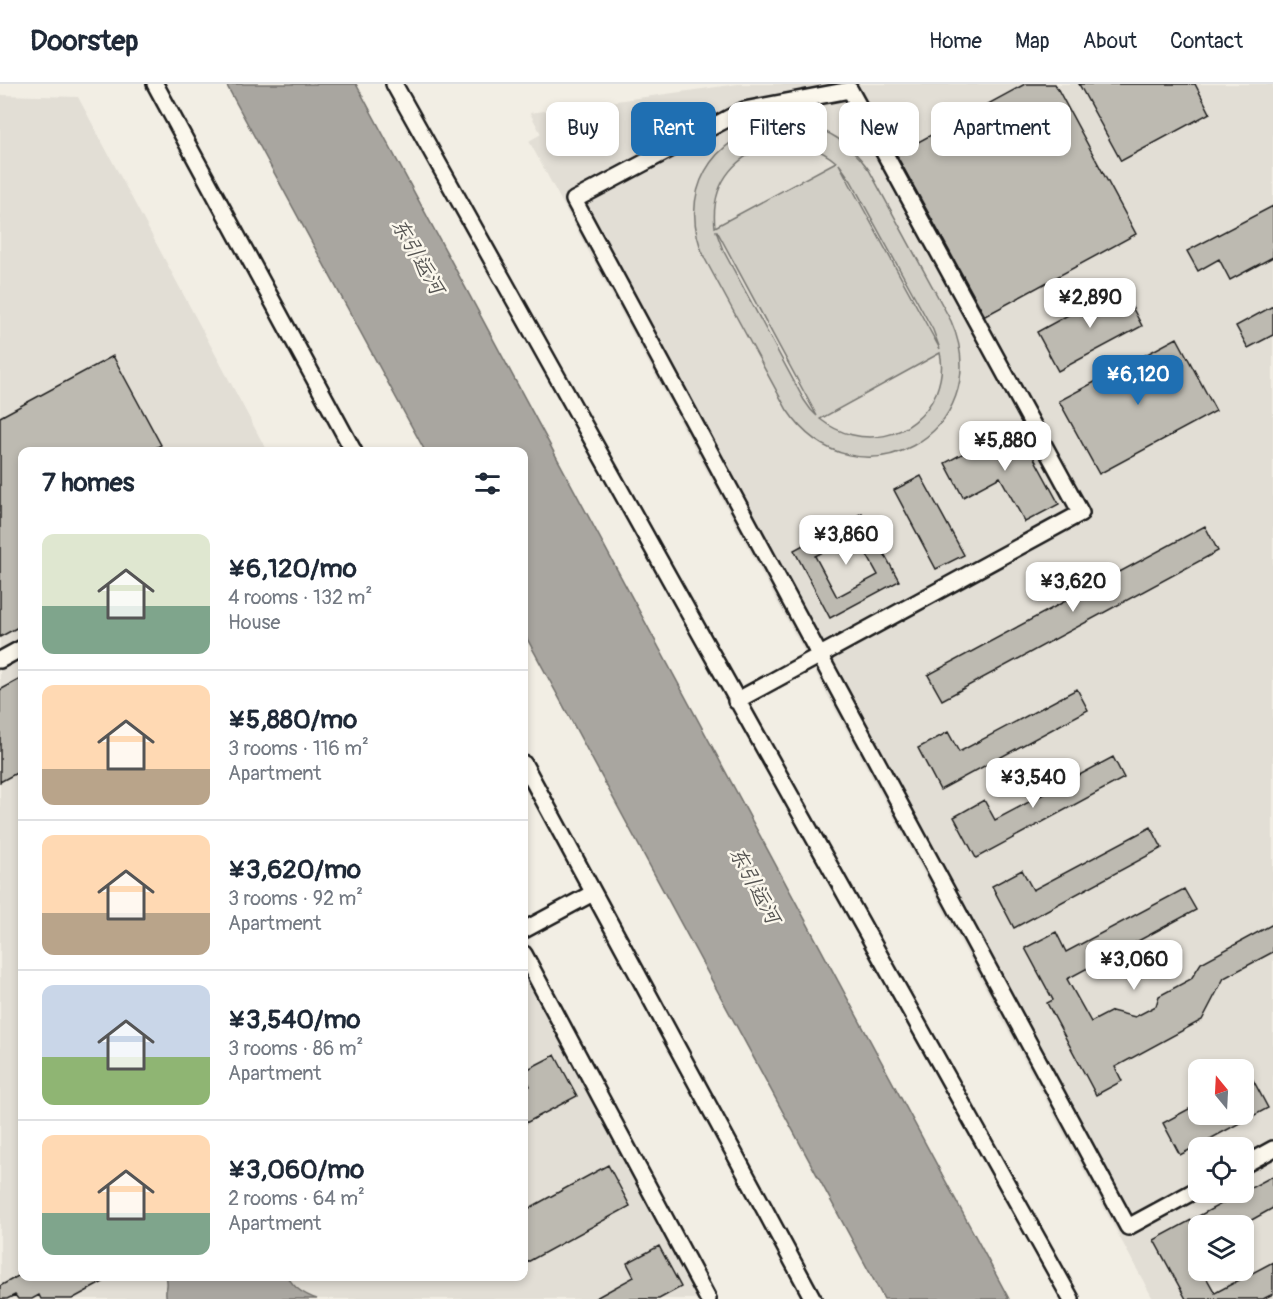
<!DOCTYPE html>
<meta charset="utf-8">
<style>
:root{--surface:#fff;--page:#f2f2f3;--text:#1f2937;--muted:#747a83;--line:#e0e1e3;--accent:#1f6fb2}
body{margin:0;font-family:Pangolin,"LXGW WenKai TC",sans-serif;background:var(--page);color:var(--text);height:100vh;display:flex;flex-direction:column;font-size:22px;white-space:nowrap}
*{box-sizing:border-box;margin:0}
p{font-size:20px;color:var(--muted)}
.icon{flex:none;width:33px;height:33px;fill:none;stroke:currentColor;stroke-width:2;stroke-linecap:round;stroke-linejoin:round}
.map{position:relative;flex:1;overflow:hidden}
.sheet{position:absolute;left:18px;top:363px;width:510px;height:834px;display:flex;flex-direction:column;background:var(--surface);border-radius:12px;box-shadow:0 3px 9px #0003}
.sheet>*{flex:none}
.guide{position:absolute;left:546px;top:18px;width:570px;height:54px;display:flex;gap:12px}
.needle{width:39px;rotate:342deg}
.tools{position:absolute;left:1188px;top:975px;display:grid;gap:12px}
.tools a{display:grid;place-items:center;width:66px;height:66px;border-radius:12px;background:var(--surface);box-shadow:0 3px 9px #0003;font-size:30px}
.price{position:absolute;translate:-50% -51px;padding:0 14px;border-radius:12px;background:#fff;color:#222;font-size:20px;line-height:39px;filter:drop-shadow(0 2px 3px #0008)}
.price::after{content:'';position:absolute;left:50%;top:36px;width:18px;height:14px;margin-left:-9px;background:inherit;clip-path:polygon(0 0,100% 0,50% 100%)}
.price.current{background:var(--accent);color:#fff}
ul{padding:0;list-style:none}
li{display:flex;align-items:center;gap:18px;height:150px;padding:0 24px}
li+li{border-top:2px solid var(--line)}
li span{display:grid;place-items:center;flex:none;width:168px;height:120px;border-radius:12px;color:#555}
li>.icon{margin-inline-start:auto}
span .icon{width:72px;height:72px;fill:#fffc;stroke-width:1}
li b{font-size:26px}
h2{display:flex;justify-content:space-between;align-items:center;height:72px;padding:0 24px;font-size:26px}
.tag{padding:0 21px;border-radius:12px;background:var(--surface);box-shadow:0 3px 9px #0003;font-size:21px;line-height:54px}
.tag.current{background:var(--accent);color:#fff}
header{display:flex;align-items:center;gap:36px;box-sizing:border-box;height:84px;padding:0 30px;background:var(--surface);border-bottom:2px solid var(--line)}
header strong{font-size:28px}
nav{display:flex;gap:33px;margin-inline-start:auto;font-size:21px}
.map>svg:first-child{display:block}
.built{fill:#e2ded5;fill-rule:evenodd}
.green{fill:#d2cfc6;stroke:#777671;stroke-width:1.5;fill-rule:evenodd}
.water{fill:#a9a6a0;stroke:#716f6b;stroke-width:1.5}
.building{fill:#bdbab1;stroke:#1c1c1c;stroke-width:1.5;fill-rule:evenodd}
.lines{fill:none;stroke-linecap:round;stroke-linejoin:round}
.minor-casing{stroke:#1c1c1c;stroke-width:20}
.minor{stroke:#fbf7ec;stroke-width:15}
.labels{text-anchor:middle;stroke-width:5;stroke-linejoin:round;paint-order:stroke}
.water-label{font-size:21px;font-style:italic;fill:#545351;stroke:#fbf7ec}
</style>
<header>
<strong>Doorstep</strong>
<nav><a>Home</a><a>Map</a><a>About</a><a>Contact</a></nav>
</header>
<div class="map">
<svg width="1273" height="1215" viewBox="0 0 1273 1215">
<rect width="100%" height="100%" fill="#f2eee4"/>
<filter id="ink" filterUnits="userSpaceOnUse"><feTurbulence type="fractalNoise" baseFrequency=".0167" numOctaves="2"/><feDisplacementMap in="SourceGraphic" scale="12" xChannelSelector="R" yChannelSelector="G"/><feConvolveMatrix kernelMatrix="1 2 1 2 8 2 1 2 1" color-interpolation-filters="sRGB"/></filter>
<g filter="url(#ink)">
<path class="built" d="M738 0H1273V1215H1153L529 57 541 50 530 29ZM1198 986H1244V1030H1198ZM1198 1064H1244V1108H1198ZM1198 1142H1244V1186H1198Z
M0 11 78 13 267 367 22 368V1192H524V849L718 1215H0Z"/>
<path class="green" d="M779 39C819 39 846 53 869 86L951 237C1000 349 855 428 787 326L705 175C676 110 710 51 779 39ZM781 59C802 59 820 64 836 78L715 143C710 98 737 67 781 59ZM839 80 851 97 933 246 940 265ZM716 147H717L817 332 811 326 804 316 723 166ZM940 269C943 281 941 296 936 309 915 357 859 366 820 335Z"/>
<path class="water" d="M226 0H356L1009 1215H884L524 549V368L425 367Z
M288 1193C294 1204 305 1211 317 1215H167C163 1206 170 1203 166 1193Z"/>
<path class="building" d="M1025 0H1055L1136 150 985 232 896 70Z
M1079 0H1195L1210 29 1121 77Z
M1273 122V173L1230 196 1219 175 1198 187 1187 167Z
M1121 202 1142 242 1058 287 1037 248Z
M1273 222V251L1248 264 1236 242Z
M1177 254 1216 327 1099 390 1059 317Z
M113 272 161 361 148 368H22V541L0 553V333Z
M1016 341 1059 420 1025 438 1000 393 963 413 945 379Z
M921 392 964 471 936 485 894 406Z
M862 429 899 497 830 534 794 466ZM856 451 878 491 837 513 815 472Z
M1205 442 1218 467 942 616 928 591Z
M22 594V686L0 698V606Z
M1077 605 1088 626 940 706 918 664 948 648 959 668Z
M1113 673 1124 694 976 774 954 733 984 716 995 736Z
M1151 743 1162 764 1014 844 992 802 1022 786 1033 806Z
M1184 805 1196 826 1067 895 1091 938 1112 927 1135 933 1156 922 1159 912 1191 895 1201 879 1273 840V868L1224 894 1202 936 1115 983 1122 997 1096 1011 1047 919 1053 916 1025 864 1056 848 1066 868Z
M555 971 577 1012 524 1040V1005L530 1002 524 990V987Z
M1251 992 1268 1024 1180 1071 1163 1039 1198 1020V1030H1244V996Z
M608 1081 630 1122 524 1180V1127Z
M1273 1092V1124L1241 1142H1198V1164L1192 1168 1198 1180V1186H1202L1215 1209 1273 1178V1210L1263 1215H1186L1154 1156Z
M659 1162 681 1203 659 1215H594L634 1193 627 1179Z
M18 1192H114L72 1215H41L39 1211 32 1215H18L15 1211 7 1215H0V1202Z"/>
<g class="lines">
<defs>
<path id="minor" d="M155 0 354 368
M394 0 1071 1215
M0 576 22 564
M736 617 1081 429 850 6 744 26 574 116 1128 1143 1198 1105
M524 680 813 1215
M524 846 593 809
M524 870 708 1215
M1244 1081 1273 1065"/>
</defs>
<use href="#minor" class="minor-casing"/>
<use href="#minor" class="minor"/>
</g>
</g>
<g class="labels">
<g class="water-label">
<text transform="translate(418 172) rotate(60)" y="7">东引运河</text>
<text transform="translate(755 801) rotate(62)" y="7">东引运河</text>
</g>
</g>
</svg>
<div class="tools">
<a><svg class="needle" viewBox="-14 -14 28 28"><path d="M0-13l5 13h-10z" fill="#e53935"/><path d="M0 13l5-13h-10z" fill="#747a83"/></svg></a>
<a><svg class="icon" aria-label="locate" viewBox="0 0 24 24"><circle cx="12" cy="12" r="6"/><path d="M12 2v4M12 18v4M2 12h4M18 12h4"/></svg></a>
<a><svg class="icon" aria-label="layers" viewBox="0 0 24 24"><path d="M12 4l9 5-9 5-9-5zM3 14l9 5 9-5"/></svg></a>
</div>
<b class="price" style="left:1090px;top:245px">¥2,890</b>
<b class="price current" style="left:1138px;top:322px">¥6,120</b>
<b class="price" style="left:1005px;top:388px">¥5,880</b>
<b class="price" style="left:846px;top:482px">¥3,860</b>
<b class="price" style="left:1073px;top:529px">¥3,620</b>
<b class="price" style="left:1033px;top:725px">¥3,540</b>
<b class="price" style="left:1134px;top:907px">¥3,060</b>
<div class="guide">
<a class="tag">Buy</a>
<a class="tag current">Rent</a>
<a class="tag">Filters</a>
<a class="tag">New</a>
<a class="tag">Apartment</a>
</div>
<section class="sheet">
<h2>7 homes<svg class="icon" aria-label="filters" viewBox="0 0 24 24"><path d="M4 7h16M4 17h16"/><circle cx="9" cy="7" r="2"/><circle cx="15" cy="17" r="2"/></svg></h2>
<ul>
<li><span style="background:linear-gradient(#dfe7d0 60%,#7fa58c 0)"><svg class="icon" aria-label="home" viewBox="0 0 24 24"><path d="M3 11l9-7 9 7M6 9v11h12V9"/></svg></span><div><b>¥6,120/mo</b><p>4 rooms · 132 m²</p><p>House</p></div></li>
<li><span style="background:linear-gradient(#ffd9b3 70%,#b9a48a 0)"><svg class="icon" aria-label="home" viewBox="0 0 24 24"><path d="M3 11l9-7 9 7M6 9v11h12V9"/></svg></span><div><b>¥5,880/mo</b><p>3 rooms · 116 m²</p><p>Apartment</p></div></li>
<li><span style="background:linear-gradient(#ffd9b3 65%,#b9a48a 0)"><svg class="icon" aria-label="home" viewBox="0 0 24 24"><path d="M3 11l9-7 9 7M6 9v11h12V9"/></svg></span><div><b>¥3,620/mo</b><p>3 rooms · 92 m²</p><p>Apartment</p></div></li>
<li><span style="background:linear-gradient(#c9d6e8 60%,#8fb573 0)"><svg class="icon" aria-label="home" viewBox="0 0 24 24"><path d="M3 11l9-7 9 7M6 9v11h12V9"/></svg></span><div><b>¥3,540/mo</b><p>3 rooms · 86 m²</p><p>Apartment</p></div></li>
<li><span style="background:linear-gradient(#ffd9b3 65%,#7fa58c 0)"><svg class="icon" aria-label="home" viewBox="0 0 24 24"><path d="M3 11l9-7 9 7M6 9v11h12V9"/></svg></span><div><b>¥3,060/mo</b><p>2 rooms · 64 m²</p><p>Apartment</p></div></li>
</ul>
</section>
</div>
